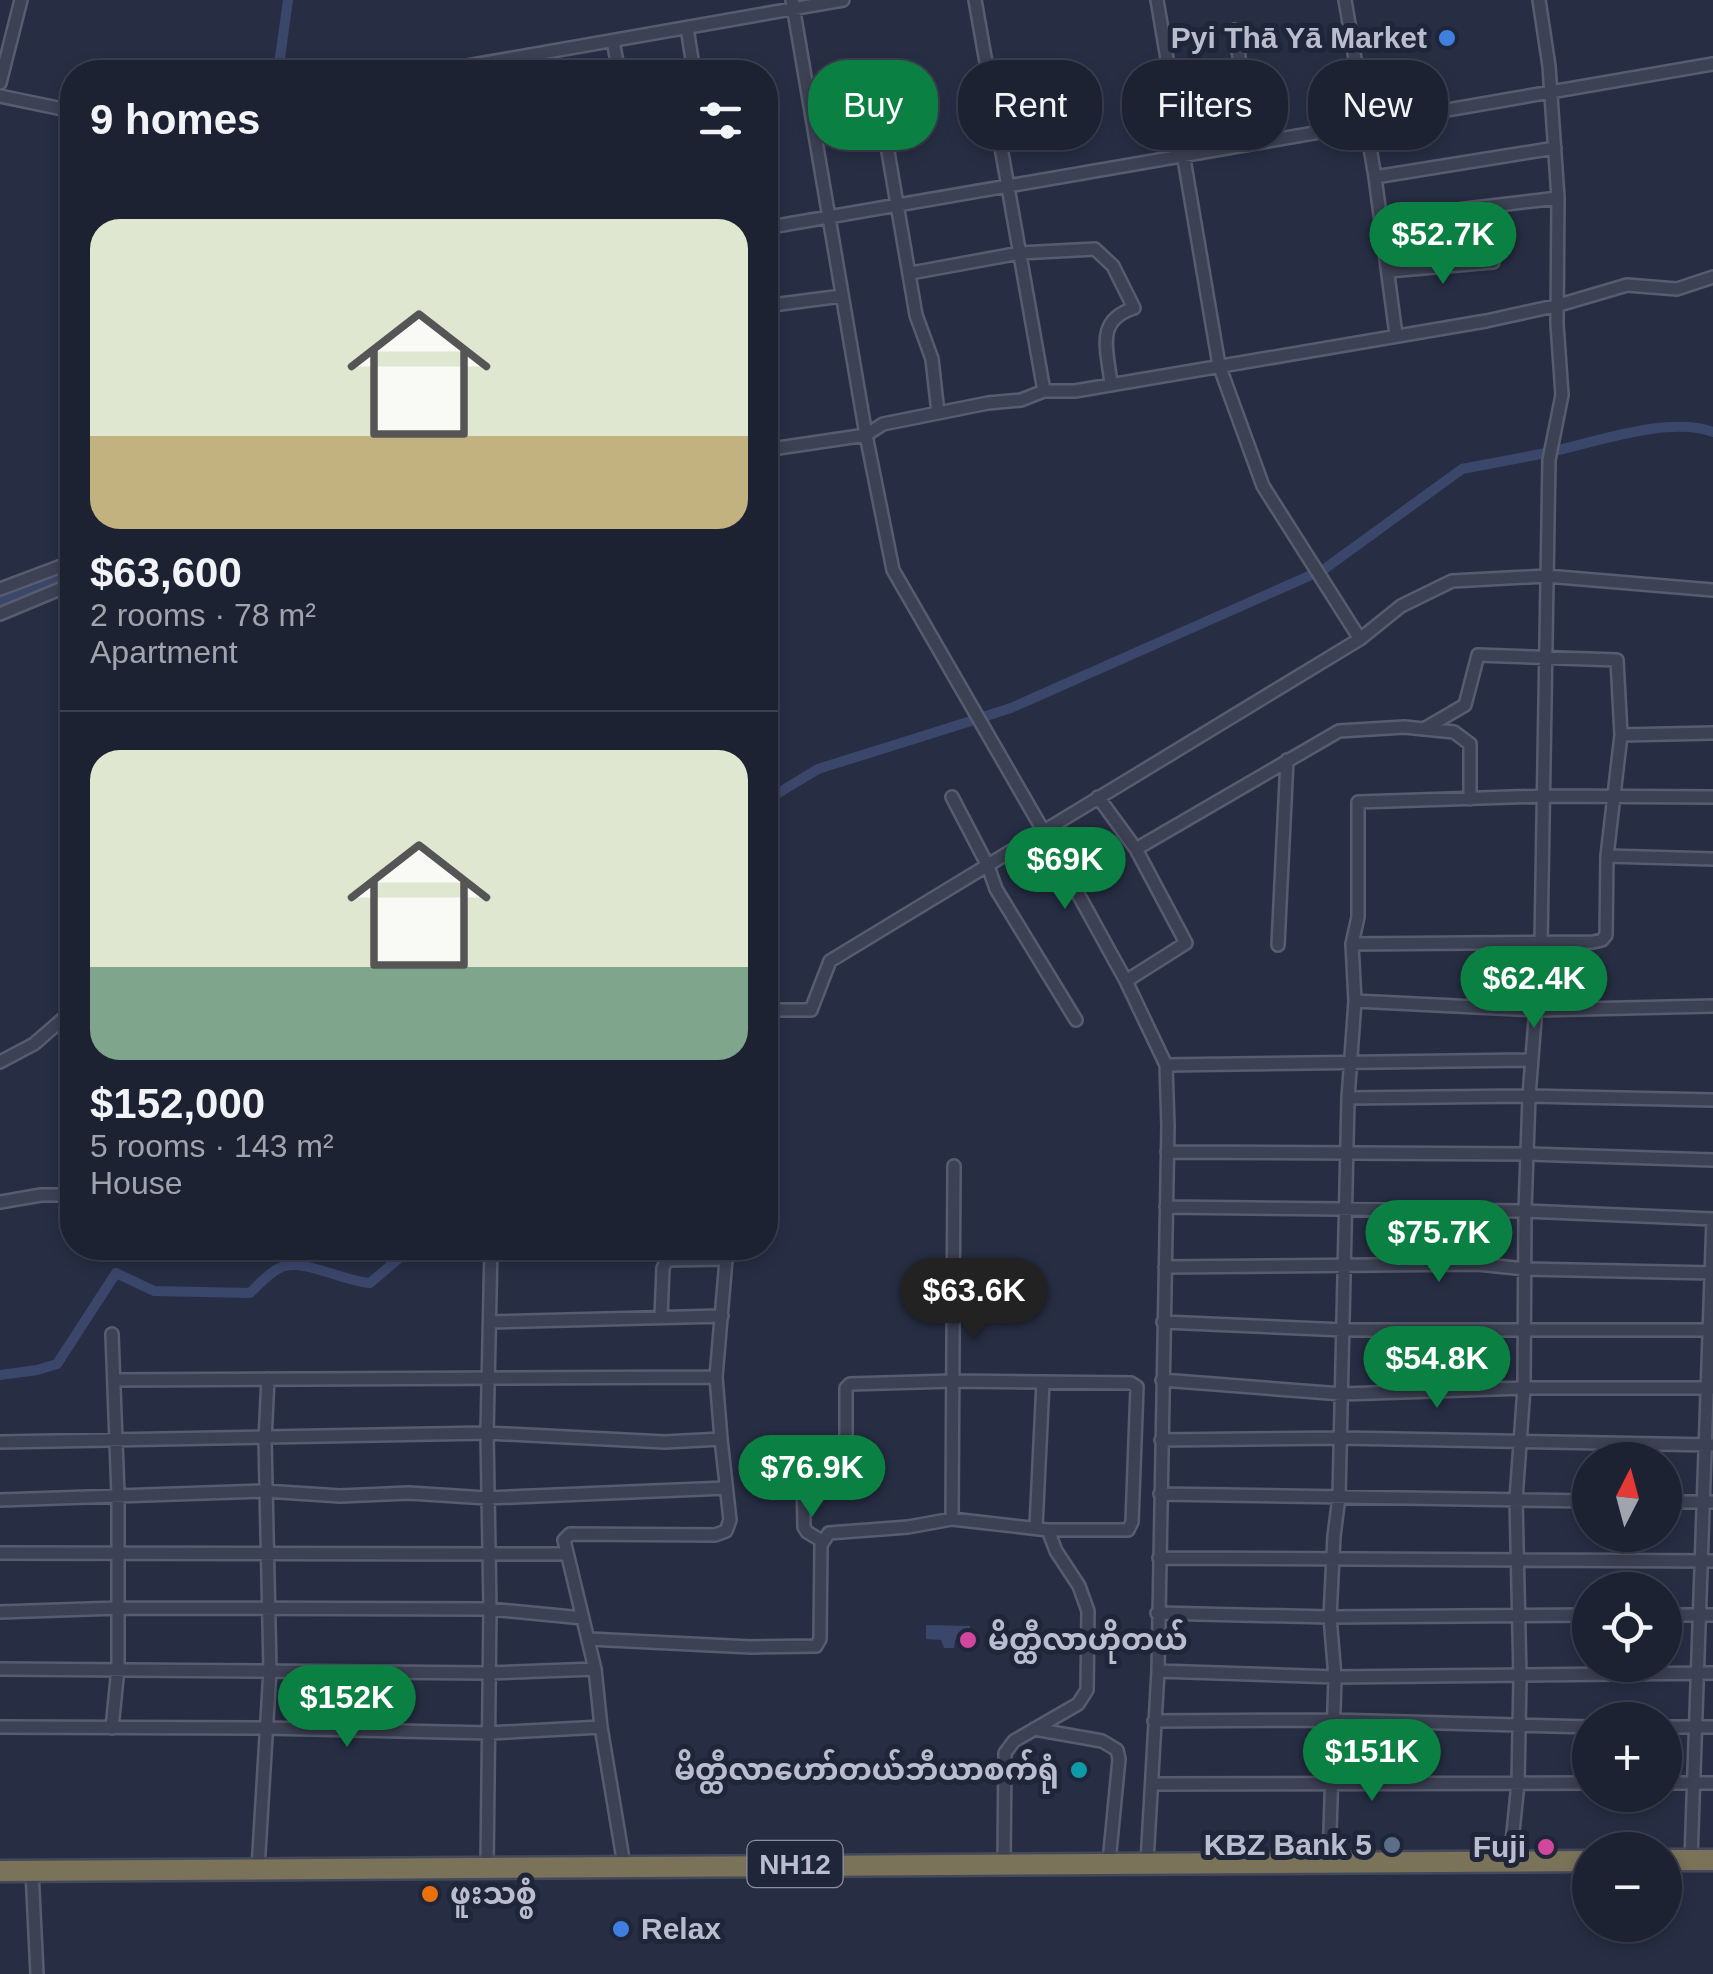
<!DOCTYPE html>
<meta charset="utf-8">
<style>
:root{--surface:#1d2233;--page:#252a3b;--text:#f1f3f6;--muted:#a0a4ac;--line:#3b3f4e;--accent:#0b8043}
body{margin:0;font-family:Helvetica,"Noto Sans Myanmar",sans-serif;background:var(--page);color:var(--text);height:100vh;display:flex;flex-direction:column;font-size:38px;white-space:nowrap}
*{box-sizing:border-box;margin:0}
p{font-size:32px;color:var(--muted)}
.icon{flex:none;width:55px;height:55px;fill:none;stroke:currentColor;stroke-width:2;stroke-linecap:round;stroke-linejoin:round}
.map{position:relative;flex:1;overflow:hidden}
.drawer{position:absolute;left:60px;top:60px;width:718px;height:1200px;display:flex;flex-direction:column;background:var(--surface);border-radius:40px;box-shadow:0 5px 15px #0003,0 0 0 2px var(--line)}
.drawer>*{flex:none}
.banner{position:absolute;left:808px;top:60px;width:755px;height:90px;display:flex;gap:20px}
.needle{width:65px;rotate:6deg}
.buttons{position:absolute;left:1572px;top:1442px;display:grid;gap:20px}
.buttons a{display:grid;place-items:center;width:110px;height:110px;border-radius:50%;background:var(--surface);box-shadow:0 5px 15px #0003,0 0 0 2px var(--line);font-size:50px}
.price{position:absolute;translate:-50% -85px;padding:0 22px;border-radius:35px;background:var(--accent);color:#fff;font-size:32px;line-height:65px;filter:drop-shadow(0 2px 5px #0008)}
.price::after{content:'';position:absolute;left:50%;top:60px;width:30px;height:22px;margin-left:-15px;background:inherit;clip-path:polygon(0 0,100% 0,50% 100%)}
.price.selected{background:#222;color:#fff}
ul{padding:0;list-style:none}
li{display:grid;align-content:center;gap:20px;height:530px;padding:0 30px}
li+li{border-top:2px solid var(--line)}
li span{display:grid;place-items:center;height:310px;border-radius:30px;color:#555}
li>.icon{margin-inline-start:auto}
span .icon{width:180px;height:180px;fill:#fffc;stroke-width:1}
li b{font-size:42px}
h2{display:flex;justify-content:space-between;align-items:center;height:120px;padding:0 30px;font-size:42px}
.tag{padding:0 35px;border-radius:40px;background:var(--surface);box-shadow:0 5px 15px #0003,0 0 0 2px var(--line);font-size:35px;line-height:90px}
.tag.selected{background:var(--accent);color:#fff}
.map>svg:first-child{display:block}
.water{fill:#3b466b}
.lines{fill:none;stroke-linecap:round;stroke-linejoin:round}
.canal{stroke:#3b466b;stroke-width:10}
.street-casing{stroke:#575c6e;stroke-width:16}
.highway-casing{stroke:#43495b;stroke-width:25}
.street{stroke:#3c4154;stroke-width:11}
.highway{stroke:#7a7359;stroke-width:20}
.shop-dot{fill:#3f7fe0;stroke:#202639;stroke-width:4}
.hotel-dot{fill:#d1479c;stroke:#202639;stroke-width:4}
.culture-dot{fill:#0f9aa8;stroke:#202639;stroke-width:4}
.service-dot{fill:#5c6f8a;stroke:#202639;stroke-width:4}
.food-dot{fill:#e8710a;stroke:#202639;stroke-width:4}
.labels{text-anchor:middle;stroke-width:10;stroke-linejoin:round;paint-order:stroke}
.shield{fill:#202639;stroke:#8c90a1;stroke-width:2.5}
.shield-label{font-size:28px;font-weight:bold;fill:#babdcd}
.poi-label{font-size:30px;font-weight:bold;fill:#babdcd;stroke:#202639;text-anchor:end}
</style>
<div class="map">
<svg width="1713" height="1974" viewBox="0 0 1713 1974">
<rect width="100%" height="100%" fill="#272e44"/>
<path class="water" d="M926 1625 970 1626V1640H955L954 1648H944L941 1640 926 1639Z"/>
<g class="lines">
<path class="canal" d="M278 72 288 0
M1559 450C1601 440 1672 416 1713 432
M1323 570 1462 469 1546 453
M0 602 72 572
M986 716 1011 708 1309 576
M765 801 818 769 971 721
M0 1375 37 1370 57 1364 116 1273 154 1291 250 1293C259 1284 271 1271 282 1267 303 1258 345 1282 370 1283L411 1248"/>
<defs>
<path id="street" d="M792 0 866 435 893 570 1044 832 1126 981 1166 1065 1168 1126 1158 1671 1147 1862
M975 0 1044 391
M1157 0 1219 365 1263 486 1360 639
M1345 0 1375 177 1396 335
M687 28 694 72
M1234 30 1255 143
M613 41 619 72
M433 72 843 0
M0 83 21 0
M0 96 72 111
M886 140 916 315 932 359 938 413
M1375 177 1555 148
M1381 219 1558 198
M765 228 1713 64
M1389 271 1493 262
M911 273 1020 253 1095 249 1113 266 1134 308C1094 321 1108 350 1111 385
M765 306 842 296
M765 450 866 435 883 424 988 403 1021 400 1044 391H1075L1486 321 1559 305 1627 285 1677 289 1713 277
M0 589 72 562
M0 614 72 584
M1621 735 1713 733
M952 797 988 866 996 889 1076 1020
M1098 797 1136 849 1186 943 1126 981
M1136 849 1339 731 1404 727 1454 732 1470 744V799
M1607 856 1713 859
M1352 944 1593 942 1602 940 1606 935 1607 856 1621 735 1617 660 1478 655 1465 705 1424 729
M1278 945 1287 760
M1355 1001 1538 1010 1713 1006
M765 1010H811L830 961 1360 639 1401 606 1452 581 1546 576 1713 590
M0 1062 34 1044 72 1011
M1166 1065 1532 1060
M1348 1098 1529 1096 1713 1100
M1167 1152 1528 1154 1713 1160
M0 1202 41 1195H72
M1166 1207 1525 1211 1713 1219 1691 1859
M1165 1267 1477 1264 1526 1269 1713 1273
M661 1317 663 1268 667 1260 727 1259
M490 1322 722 1316
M1163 1322 1344 1330H1713
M112 1334 118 1495V1668L112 1728
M114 1380 716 1377
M1162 1380 1342 1394 1524 1388H1712
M721 1439 716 1377 727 1248
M1161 1440 1341 1438 1713 1445
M0 1442 487 1433 665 1442 721 1439 730 1520 726 1531 715 1535 570 1534 564 1540 595 1669 488 1673 0 1669
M1160 1494 1590 1501
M0 1500 265 1491 340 1496 409 1493 487 1498 726 1488
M1665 1502H1713
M952 1519 954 1166
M1036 1527 1043 1382
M0 1553 565 1554
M1159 1558 1713 1561
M0 1612 118 1608 490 1609 583 1618
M1157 1613 1330 1617 1590 1615
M1665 1615H1713
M589 1639 751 1647 816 1646 820 1639 821 1545 829 1533 908 1527 952 1519 1048 1530H1128L1132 1522 1137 1387 1131 1383 953 1381 850 1384 846 1388V1462L812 1466 803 1474 804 1527 807 1532 822 1541
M1158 1671 1335 1677 1713 1673
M1154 1721 1332 1720 1590 1727
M0 1727 265 1728 489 1733 601 1727 595 1669
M601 1727 624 1865
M1665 1727H1713
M1034 1729 1102 1741 1117 1750 1119 1759 1109 1862
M1665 1783H1713
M1153 1784 1590 1783
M1329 1862 1335 1677 1330 1617 1334 1536 1339 1497 1348 1098 1355 1001 1352 944 1358 917V802L1544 796 1713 797
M1510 1862 1518 1783 1520 1677 1516 1499 1524 1388 1525 1211 1529 1096 1541 943 1549 460 1562 395 1557 324 1558 198 1549 66 1539 0
M1004 1863 1005 1753 1014 1741 1078 1704 1087 1690 1088 1611 1079 1586 1056 1551 1048 1530
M487 1866 490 1609 487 1433 491 1248
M258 1869 270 1670 265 1440 268 1379
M32 1871 37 1974"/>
<path id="highway" d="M1665 1860H1713
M0 1871 1590 1861"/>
</defs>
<use href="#street" class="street-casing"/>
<use href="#highway" class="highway-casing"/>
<use href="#street" class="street"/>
<use href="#highway" class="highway"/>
</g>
<g class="shop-dot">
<circle cx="1447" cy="38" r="10"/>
<circle cx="621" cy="1929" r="10"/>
</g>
<g class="hotel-dot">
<circle cx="968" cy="1640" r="10"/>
<circle cx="1546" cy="1847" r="10"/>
</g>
<circle class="culture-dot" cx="1079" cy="1770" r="10"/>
<circle class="service-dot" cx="1392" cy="1845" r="10"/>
<circle class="food-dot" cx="430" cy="1894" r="10"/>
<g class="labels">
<rect class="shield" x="747.5" y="1841" width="95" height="46" rx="8"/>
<g class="shield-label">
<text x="795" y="1874">NH12</text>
</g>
<g class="poi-label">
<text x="1427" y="48">Pyi Thā Yā Market</text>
<text x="988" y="1650" text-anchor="start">မိတ္ထီလာဟိုတယ်</text>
<text x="1059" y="1780">မိတ္ထီလာဟော်တယ်ဘီယာစက်ရုံ</text>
<text x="1372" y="1855">KBZ Bank 5</text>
<text x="1526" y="1857">Fuji</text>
<text x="450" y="1904" text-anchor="start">ဖူးသစ္စံ</text>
<text x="641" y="1939" text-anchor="start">Relax</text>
</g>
</g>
</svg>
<div class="buttons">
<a><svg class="needle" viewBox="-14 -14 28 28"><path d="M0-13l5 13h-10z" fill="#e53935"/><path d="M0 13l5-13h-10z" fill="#a0a4ac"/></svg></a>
<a><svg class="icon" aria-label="locate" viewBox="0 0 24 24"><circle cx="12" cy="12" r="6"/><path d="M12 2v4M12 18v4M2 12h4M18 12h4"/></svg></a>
<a>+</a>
<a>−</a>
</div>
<b class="price" style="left:1443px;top:287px">$52.7K</b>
<b class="price" style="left:1065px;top:912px">$69K</b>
<b class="price" style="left:1534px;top:1031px">$62.4K</b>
<b class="price" style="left:1439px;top:1285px">$75.7K</b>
<b class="price selected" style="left:974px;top:1343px">$63.6K</b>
<b class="price" style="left:1437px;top:1411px">$54.8K</b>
<b class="price" style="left:812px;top:1520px">$76.9K</b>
<b class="price" style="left:347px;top:1750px">$152K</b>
<b class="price" style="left:1372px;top:1804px">$151K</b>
<div class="banner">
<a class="tag selected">Buy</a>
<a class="tag">Rent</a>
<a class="tag">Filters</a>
<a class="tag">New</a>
</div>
<section class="drawer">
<h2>9 homes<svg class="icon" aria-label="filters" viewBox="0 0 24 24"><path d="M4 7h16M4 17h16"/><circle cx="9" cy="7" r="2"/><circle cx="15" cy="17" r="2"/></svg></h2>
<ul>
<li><span style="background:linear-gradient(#dfe7d0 70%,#c2b280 0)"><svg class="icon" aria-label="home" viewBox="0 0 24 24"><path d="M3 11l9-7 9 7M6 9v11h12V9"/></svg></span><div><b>$63,600</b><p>2 rooms · 78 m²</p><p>Apartment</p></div></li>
<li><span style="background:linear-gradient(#dfe7d0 70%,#7fa58c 0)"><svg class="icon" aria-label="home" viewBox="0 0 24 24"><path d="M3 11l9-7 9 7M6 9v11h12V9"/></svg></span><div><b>$152,000</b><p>5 rooms · 143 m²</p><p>House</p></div></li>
</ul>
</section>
</div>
